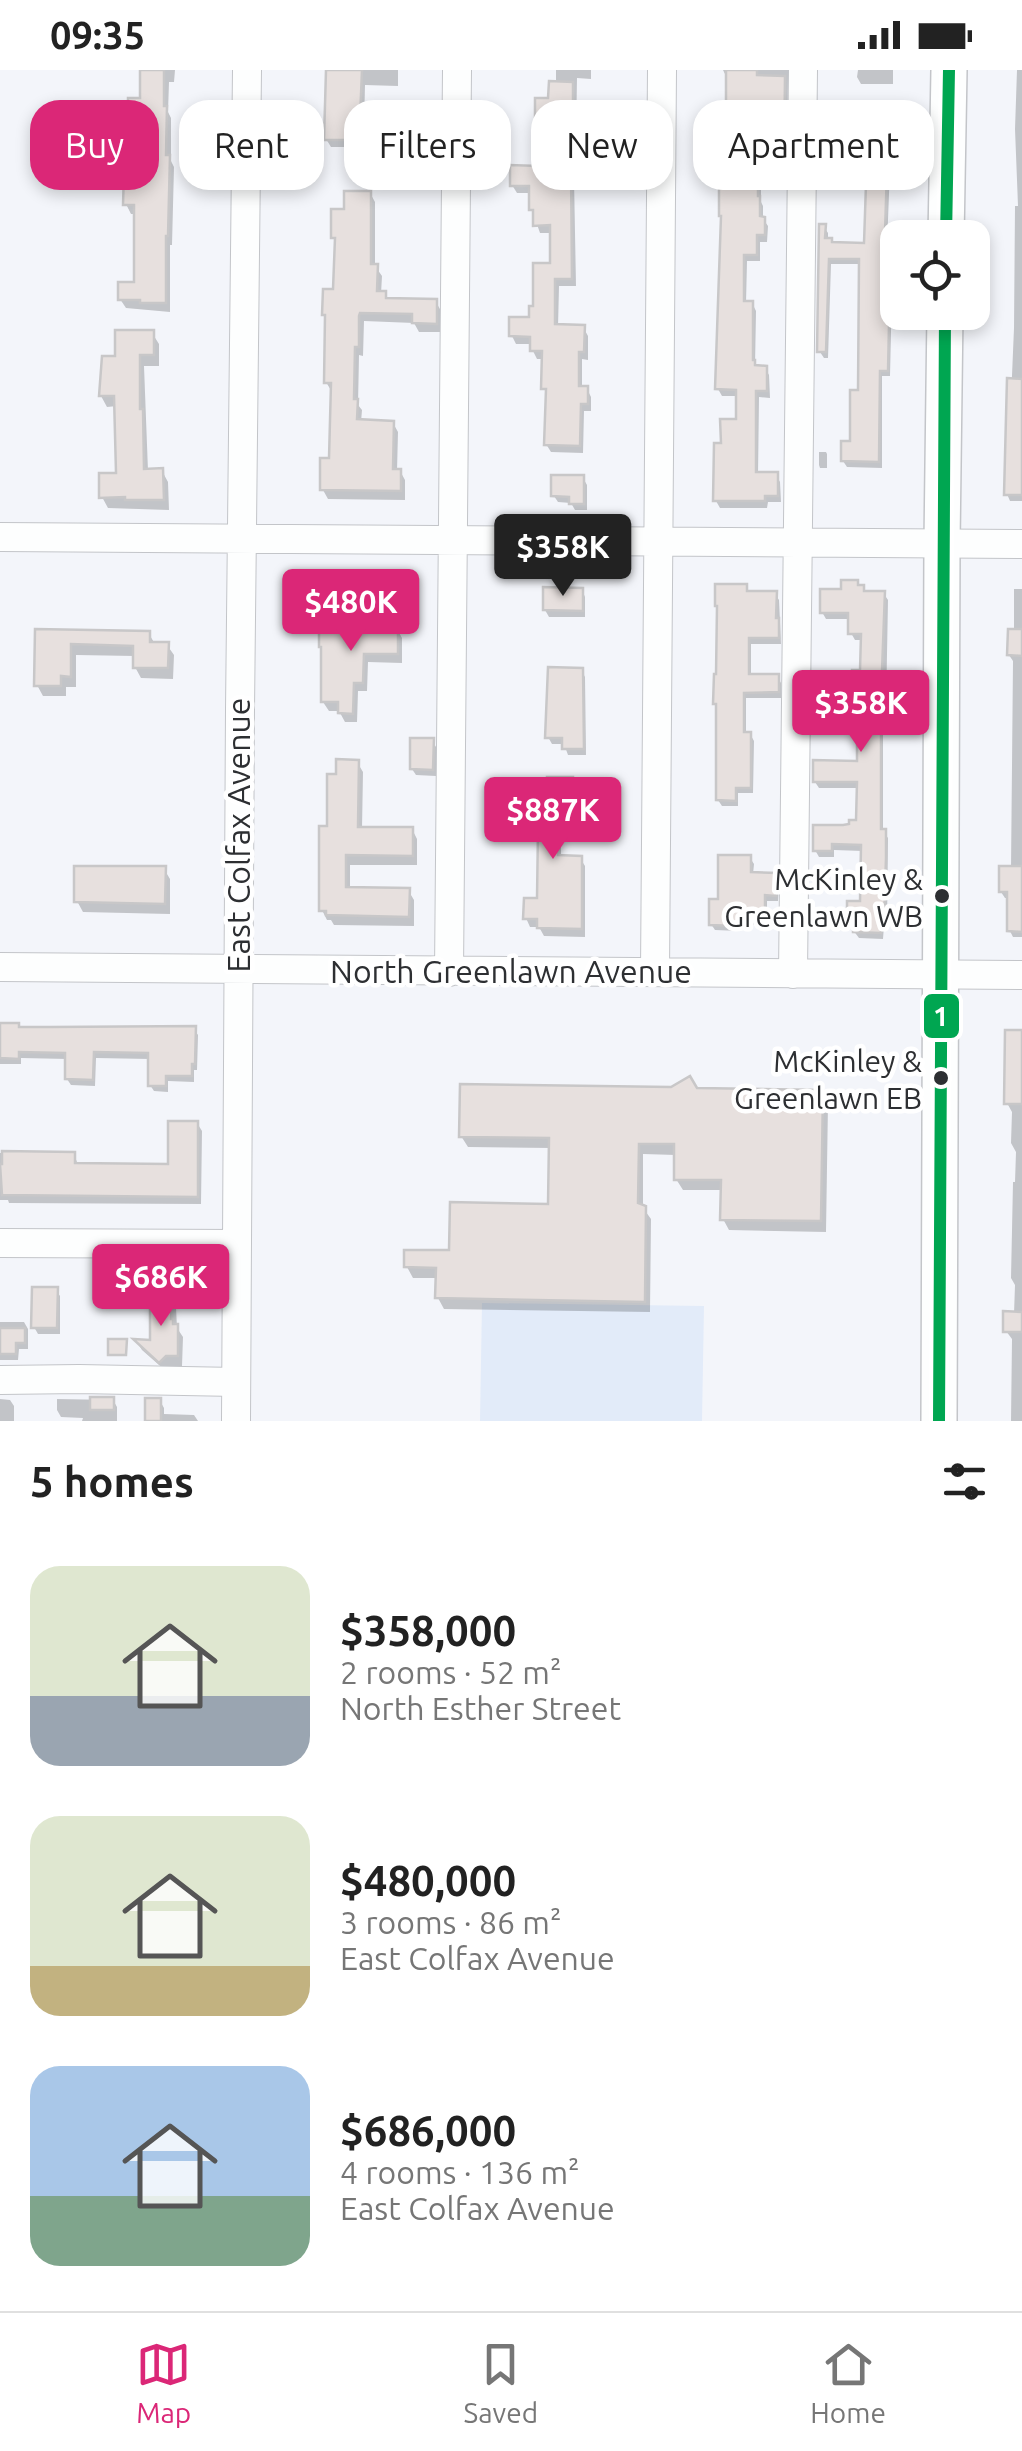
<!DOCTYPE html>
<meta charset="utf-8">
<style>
:root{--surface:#fff;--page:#f2f2f2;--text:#222;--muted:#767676;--line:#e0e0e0;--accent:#db2777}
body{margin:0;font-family:Ubuntu,sans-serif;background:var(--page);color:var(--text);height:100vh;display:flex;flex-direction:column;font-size:38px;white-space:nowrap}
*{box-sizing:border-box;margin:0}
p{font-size:32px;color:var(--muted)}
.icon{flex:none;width:55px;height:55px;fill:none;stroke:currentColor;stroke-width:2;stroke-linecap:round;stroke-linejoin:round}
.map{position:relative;height:1351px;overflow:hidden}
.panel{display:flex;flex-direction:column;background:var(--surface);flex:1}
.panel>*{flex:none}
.hud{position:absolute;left:30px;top:30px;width:962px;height:90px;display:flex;gap:20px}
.tools{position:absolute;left:880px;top:150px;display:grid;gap:20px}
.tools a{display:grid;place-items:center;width:110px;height:110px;border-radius:20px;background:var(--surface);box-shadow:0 5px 15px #0003;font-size:50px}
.price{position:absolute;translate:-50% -85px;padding:0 22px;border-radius:10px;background:var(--accent);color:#fff;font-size:32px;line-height:65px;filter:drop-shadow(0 2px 5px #0008)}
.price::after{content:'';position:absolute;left:50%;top:60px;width:30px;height:22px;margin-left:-15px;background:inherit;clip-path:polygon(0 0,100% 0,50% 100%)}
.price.active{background:#222;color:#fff}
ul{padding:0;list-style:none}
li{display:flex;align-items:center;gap:30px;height:250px;padding:0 30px}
li span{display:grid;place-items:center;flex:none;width:280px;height:200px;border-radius:30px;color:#555}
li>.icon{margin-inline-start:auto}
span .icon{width:120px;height:120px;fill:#fffc;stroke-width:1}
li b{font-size:42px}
h2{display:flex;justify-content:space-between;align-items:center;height:120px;padding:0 30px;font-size:42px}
.pill{padding:0 35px;border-radius:30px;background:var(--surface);box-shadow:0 5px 15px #0003;font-size:35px;line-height:90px}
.pill.active{background:var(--accent);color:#fff}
.status{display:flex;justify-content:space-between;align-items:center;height:70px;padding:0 50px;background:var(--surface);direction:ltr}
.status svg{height:28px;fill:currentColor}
.tabs{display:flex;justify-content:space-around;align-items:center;height:140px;border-top:2px solid var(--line);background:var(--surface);font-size:28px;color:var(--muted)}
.tabs a{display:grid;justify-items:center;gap:5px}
.tabs .active{color:var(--accent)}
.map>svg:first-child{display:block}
.green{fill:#e2ebf9}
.shadow{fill:#0003}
.building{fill:#e7e0de;stroke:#c8c7c8;stroke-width:2.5}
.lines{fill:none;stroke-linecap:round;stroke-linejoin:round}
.minor-casing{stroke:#c3c5c9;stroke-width:30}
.major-casing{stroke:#c3c5c9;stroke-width:38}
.minor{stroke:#fdfefe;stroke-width:28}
.major{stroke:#fdfefe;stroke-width:35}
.bus-1-casing{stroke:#fff;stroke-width:20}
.bus-1{stroke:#00a651;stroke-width:12}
.bus-dot{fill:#2d2f32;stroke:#fff;stroke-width:4}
.labels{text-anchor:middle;stroke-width:9;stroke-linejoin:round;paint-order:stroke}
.bus-label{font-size:30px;fill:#2d2f32;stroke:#fff;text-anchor:end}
.street-label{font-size:32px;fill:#2d2f32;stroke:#fff}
.line-badge{stroke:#fff;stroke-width:4}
.badge-label{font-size:28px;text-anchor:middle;font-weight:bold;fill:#fff}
</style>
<div class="status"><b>09:35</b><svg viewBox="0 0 49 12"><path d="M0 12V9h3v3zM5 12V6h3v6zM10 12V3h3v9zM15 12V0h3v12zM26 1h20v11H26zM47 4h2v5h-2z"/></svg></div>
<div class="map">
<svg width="1022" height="1351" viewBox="0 0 1022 1351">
<rect width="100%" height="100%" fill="#f3f5fa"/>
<path class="green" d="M482 1233 704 1236 702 1351H480Z"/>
<path class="shadow" d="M143 0H175L174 12H169L168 42 171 48V91L174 97 172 175H170V242L126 238 120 229 136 214 137 144H131L126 134 142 30Z
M329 0H398V16L365 15 364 56H357L356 77H331L326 69Z
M556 0H591V9L577 8 576 67H564V100H570L574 108 576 216H559L558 257H583L588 266V290L582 289V319H587L591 327V341H584L583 383 551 382 546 374 548 325 544 318V289H537L533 281V274H516L512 266 532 250 552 196 553 163H540L532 140V123H517L512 115 541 98 542 66 538 59 551 30 556 14Z
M723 0H790L788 9 787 103H761V132L763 136V149L768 156 767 172H760V191H747L746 233H752L756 241 755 296 765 298 769 305 770 328 759 327 758 405H776L780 412 781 432H768L767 438H720L716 431 723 376 739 352 738 326H722L718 319 728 40V10Z
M858 0H893V14H861L857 7Z
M1017 0H1022V431H1010L1007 424 1014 258 1015 136H1018L1015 59Z
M888 40 892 46 885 228H887L891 234V263L890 306H882V398L847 397 843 391 853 373 861 322 862 194H831L828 288H824L820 282 824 157 828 163V171L832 174 866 175 868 120H861L857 113 864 82Z
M370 123 375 132V196L382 206 381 224H384L389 231 436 232 441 241V262H419L414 253 364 251 363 286 359 285 358 335 362 340 361 352 393 353 398 362 397 401H400L405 410V430L328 429 323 420 332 390V322L326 312 328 250 325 245 336 221 337 174 333 167 347 141Z
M152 263 159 274V296H144L148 401H162L168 412 169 440 108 438 102 427 118 405 117 336 107 337 101 326 117 288Z
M819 382H826L827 384V398H820L819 395Z
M583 408 587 415V440H575L571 433 558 432 554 426Z
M857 513 866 523 884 524 888 530 886 639 883 638V761L888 768 887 856H884L883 869 859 868 850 856 862 834 863 781 834 780V787H819L815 780 844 758 859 753V718H819L815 712 860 693 864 667 863 638H857L854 631 862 603 863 570H855L851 563V549H826L822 542Z
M745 517 749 523 775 524 779 530 781 574H751V606H777L781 613V628H746V664H750L754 671 753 723H738V736H722L718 730Z
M1014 519H1022V867H1013L1010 861V828H1005L1001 822 1011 799 1013 591 1009 585 1014 562Z
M582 520 585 527V547H549L545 540Z
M370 542 376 552 375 559H397L402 568V593L368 592 367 621H358L357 652H345L339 641H329L323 632 331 562Z
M38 562 149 564 155 574 167 575 174 585 173 609 141 608 135 597V586L76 585V617H66V626H43L37 615Z
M581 600 585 607 586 685H568L564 674H552L548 667Z
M432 670 436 677V706L416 705 412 699Z
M357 692 363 702 362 759H412L417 769V795H350V819L408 820 414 830V856L334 855 331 850H327L322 840 329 759 338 707Z
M572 710 577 718V736H561V788H580L585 796V867L544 866 539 857H530L526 848 539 831 540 767H533L528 759 550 721Z
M750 788 754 794 753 804 775 805 779 811 778 831H767V855L740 854V861L715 860 711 854 720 832Z
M164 799 170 809V844L83 842 77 831Z
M0 959H194L198 965 197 1000H194V1012L168 1011V1022L154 1021 150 1015V989L96 988 95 1016 71 1015 67 1009 68 989 21 988V994H0Z
M1022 963V1351H1011L1012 1269 1006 1261 1014 1244 1015 1215 1011 1208 1013 1112H1015L1016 1082 1011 1073 1012 1042 1007 1033Z
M696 1021 821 1023 828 1033 826 1162 729 1160 723 1149V1120H683L676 1109V1085L643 1084V1138L651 1149 650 1242 444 1239 438 1228V1208H413L407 1197 452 1183 550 1136 551 1078 468 1077 461 1066Z
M197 1053 202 1061 201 1134 9 1133 8 1130H0V1083L74 1084 78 1095 170 1097Z
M56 1220 60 1226V1264H38L34 1257Z
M170 1226 176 1237 177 1258 183 1267 182 1296H173L167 1302 142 1280 137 1272H152Z
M0 1252H24L28 1259V1279H19L18 1290H0Z
M0 1329 10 1330 14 1336V1351H0Z
M57 1329 113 1330 117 1337V1351H82L83 1348 61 1347 57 1340Z
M160 1331 164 1338V1344L194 1345 198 1351H147Z"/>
<path class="building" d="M140 0H164V36H167L166 85H170L168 166H166V233H140V230H118V212H134V135H123L124 102H127L128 28H140Z
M326 0H362L360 49 353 48V70H324Z
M726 0H757V5L785 6 784 97 758 96V126H760V146L765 147V165H757V185H744V231H753V290H755V295L767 296V321H756V402H778V426H765V431H713L714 373H721L720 349H736V320L715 319 721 146H719V38H726Z
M549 11 573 12V60H561V98H571L572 209H555V254L585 255 584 282H579V316H588V334H581L580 376 544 375 546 319H541L542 281H530V267L509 266V247H529V236H533V193H550V155L533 156V140H529V116H510V95L539 96V59H535V28H548Z
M862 37H889L883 225H889V255L888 301H880L879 392 841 391V371H850V320H858L859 189H829L826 282H817L819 154H826L825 168H832V172L864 173 866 114H855V80H862Z
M344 121H371V194H378L377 221H386V228L437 229V254L412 253V244L360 243 359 246V277H355L354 329H358L357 349 394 351 393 399H401V421L320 420V388H329L331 313H324L325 245H322L323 219H333L335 168H331V139H344Z
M115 260H154V285H140V339H143L144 399 163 398 164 430H125V427L99 428V403H116L114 326H99L102 286H115Z
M1007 308 1022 309V425H1004Z
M551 405H584V434H569V427L551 426Z
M841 510H858V515H864V521H885L882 601 884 633H881V759H886V788L884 850H881V863L853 862V857H847V831H860L861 775 832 774V781H813V755H843L849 754V750H856L857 712H813V690L857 691V665L861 664V632H851L852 600H860L861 564H848V543H820V519H841Z
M715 514H747V521H777L776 548H779V568H749V604H779V622L744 623V662H751V718H736V731L716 730V634H713L714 604H716L717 536H715Z
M543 517 583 518V541L543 540Z
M355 540H372L371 556H398V584H364L363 613H354L353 644 338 643V632H321V577H319V559H328L329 545H344V542L355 543Z
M35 559 150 561V572H169L168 598H133V576L71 574V607L61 606V616H34Z
M1008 559H1022V586L1007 585Z
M548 597 583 598 584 679H562V668H545Z
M410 668H434L433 700 410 699Z
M336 689 359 690 358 757H413V786L346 785V817L410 818 409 847 326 845V841H319V756H327V704H336Z
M547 707H573V728H558V785L582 786V859L537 858V849H523L524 828H537L538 759H526L525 719H547Z
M718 785H751V802L777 803 776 826 765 825V849H738L737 856 709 855V829H718Z
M74 796H166L165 834 74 832Z
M999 796H1022V862L1007 861V822H999Z
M0 953H19V957H50L196 956 195 994H192V1006H166V1016H148V983L94 982 93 1010 65 1009V983L19 982V989L0 988Z
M1005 960H1022V1034H1004Z
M690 1006 697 1018 823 1020 821 1151 720 1150 721 1110H674V1074H639L638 1133 646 1136 645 1232 435 1228 436 1198 404 1197V1180H449L450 1132 548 1134 549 1068 459 1067 460 1014 671 1017Z
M168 1051H198V1127L2 1125 0 1094H2V1081L75 1082V1093L168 1094Z
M32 1217H58L57 1258H31Z
M150 1223 172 1224 171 1249H173V1254H178V1286H166L159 1293 133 1269 150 1270Z
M1003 1241 1022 1242V1262H1003Z
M0 1258H25V1273H16V1284H0Z
M108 1269H127L126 1285H108Z
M90 1327H114V1340H90Z
M145 1328H161V1351H145Z"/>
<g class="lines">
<defs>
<path id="minor" d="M0 467 1022 474
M0 897 1022 905
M449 902 457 0
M655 902 662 0
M793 904 803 0
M0 1173 237 1174
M0 1310 79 1309 236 1312
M236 1351 240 640 247 0"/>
<path id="major" d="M946 168 949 0
M939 1351 942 473 945 242"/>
</defs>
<use href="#minor" class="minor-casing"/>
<use href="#major" class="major-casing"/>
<use href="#minor" class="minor"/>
<use href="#major" class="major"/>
<defs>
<path id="bus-1" d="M946 168 949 0
M939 1351 945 242"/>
</defs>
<use href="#bus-1" class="bus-1-casing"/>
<use href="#bus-1" class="bus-1"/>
</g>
<g class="bus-dot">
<circle cx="942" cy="826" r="9"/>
<circle cx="941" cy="1008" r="9"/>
</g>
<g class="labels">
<g class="bus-label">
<text x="923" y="820">McKinley &amp;<tspan x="923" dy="37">Greenlawn WB</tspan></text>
<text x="922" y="1002">McKinley &amp;<tspan x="922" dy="37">Greenlawn EB</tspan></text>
</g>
<g class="street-label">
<text transform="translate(239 765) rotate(-90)" y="11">East Colfax Avenue</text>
<text x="511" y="913">North Greenlawn Avenue</text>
</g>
</g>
<rect class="line-badge" x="922" y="922" width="39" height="48" rx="10" fill="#00a651"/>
<g class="badge-label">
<text x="941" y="956">1</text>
</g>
</svg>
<div class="tools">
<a><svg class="icon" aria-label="locate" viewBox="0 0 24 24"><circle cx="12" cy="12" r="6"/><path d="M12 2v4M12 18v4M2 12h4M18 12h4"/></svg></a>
</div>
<b class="price active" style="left:563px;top:529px">$358K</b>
<b class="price" style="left:351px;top:584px">$480K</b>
<b class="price" style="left:861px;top:685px">$358K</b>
<b class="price" style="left:553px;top:792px">$887K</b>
<b class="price" style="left:161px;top:1259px">$686K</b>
<div class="hud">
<a class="pill active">Buy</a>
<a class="pill">Rent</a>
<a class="pill">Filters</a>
<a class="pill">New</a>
<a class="pill">Apartment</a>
</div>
</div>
<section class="panel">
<h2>5 homes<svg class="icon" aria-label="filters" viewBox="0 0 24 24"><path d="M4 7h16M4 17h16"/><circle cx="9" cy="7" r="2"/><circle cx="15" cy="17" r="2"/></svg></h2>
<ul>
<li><span style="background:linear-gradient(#dfe7d0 65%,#9aa5b1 0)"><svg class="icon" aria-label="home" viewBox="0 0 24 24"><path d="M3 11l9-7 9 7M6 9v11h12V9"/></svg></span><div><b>$358,000</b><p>2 rooms · 52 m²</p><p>North Esther Street</p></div></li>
<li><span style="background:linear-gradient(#dfe7d0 75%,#c2b280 0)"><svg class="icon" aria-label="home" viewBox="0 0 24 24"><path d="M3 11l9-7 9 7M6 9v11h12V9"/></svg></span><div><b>$480,000</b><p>3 rooms · 86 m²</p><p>East Colfax Avenue</p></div></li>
<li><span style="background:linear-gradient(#a9c7e8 65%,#7fa58c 0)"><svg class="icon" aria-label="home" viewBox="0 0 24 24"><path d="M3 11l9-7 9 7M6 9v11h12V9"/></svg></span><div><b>$686,000</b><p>4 rooms · 136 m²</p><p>East Colfax Avenue</p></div></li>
</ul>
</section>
<nav class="tabs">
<a class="active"><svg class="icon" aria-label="map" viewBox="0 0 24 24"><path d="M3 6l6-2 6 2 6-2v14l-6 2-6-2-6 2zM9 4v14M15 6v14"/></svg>Map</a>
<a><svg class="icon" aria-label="saved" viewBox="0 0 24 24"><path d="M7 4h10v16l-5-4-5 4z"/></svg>Saved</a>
<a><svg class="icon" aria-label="home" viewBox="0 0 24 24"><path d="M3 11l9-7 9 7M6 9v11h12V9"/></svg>Home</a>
</nav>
